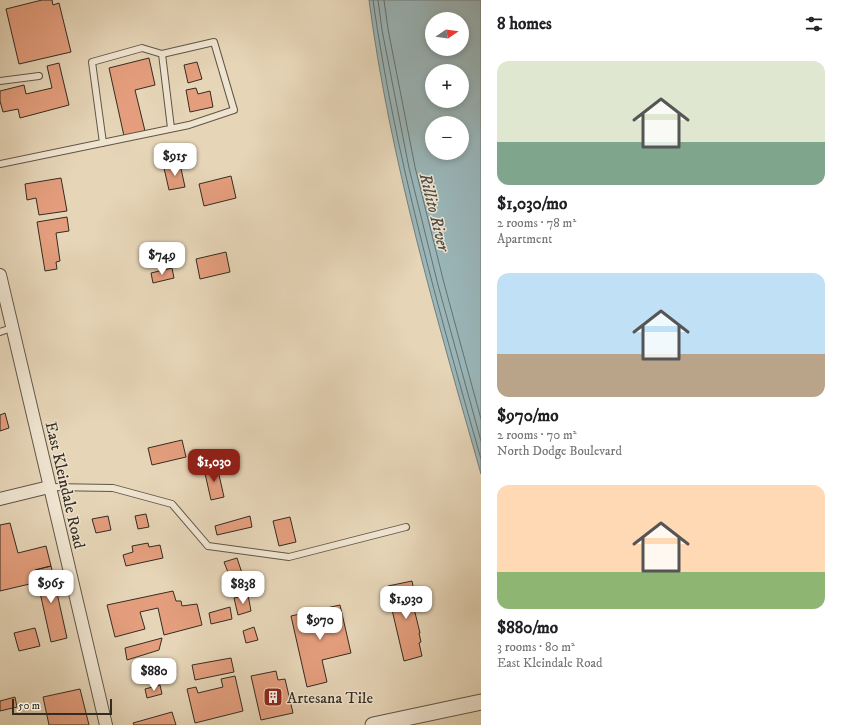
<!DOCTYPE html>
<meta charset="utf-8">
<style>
:root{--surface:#fff;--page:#f2f2f2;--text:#202124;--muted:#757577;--accent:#8f2418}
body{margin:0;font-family:"IM FELL DW Pica",serif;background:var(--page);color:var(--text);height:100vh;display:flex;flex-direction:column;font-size:15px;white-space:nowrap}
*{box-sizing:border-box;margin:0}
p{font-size:13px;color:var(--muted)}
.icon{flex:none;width:22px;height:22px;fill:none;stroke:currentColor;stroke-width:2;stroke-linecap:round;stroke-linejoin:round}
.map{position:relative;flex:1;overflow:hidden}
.side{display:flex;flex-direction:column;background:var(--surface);width:360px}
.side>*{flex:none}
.needle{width:26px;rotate:77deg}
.controls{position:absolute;left:425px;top:12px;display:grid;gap:8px}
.controls a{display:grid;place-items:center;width:44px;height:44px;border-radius:50%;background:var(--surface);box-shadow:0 2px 6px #0003;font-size:20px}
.scale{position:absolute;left:12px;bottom:10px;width:100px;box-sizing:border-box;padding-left:4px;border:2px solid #342c21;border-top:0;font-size:11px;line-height:14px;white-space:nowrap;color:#342c21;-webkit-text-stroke:3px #efe4d0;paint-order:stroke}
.price{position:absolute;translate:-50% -34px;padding:0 9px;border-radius:8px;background:#fff;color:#222;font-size:13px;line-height:26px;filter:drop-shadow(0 1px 2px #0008)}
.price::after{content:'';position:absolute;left:50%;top:24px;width:12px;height:9px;margin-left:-6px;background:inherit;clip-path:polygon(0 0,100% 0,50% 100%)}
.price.active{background:var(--accent);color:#fff}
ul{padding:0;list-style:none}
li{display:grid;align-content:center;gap:8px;height:212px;padding:0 16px}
li span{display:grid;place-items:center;height:124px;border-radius:12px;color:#555}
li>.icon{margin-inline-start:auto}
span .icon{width:72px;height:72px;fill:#fffc;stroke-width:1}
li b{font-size:17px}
h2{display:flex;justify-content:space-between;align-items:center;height:48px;padding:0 16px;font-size:17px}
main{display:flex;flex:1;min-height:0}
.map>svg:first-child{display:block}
.water{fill:#9ab6b9;stroke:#717f7c;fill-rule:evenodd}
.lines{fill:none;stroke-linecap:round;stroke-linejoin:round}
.shore{stroke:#67716d;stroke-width:1}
.building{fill:#e49e7d;stroke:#342c21}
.service-casing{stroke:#605646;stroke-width:8}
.minor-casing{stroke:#605646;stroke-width:14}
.tertiary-casing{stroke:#605646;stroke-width:17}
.service{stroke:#efe4d0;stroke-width:6}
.minor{stroke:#efe4d0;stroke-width:12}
.tertiary{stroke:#efe4d0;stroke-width:15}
.labels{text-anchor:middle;stroke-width:3;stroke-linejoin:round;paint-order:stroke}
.street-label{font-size:16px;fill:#342c21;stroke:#efe4d0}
.poi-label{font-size:16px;fill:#342c21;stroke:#efe4d0;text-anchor:start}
.water-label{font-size:17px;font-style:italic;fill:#4e4e47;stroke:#efe4d0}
</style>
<main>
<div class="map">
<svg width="481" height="725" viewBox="0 0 481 725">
<rect width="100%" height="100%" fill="#e6d5b7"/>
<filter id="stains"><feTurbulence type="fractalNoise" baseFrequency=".005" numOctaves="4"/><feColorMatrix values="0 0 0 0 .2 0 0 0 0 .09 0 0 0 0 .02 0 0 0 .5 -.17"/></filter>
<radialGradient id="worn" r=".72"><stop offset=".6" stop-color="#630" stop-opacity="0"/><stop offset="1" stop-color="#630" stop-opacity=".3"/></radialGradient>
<path class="water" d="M369 0H481V474C437 319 390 160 369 0ZM432 19H462V49H432ZM432 71H462V101H432ZM432 123H462V153H432Z"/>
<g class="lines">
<path class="shore" d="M373 0C395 156 438 308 481 459
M378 0 382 30 409 168 438 285 481 441
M384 0 388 29 415 167 444 283 481 419"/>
</g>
<path class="building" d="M42 0H52L53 5 59 3 71 52 19 64 6 9Z
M149 58 155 85 135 90 145 131 124 136 109 68Z
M197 62 202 79 188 83 184 65Z
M59 63 69 105 20 118 18 109 3 112 0 101V91L24 85 26 94 52 88 47 66Z
M196 88 198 94 210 91 213 107 190 112 186 90Z
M180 164 185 187 169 190 164 168Z
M231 176 236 198 204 206 199 184Z
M61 178 67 211 39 215 36 198 27 200 25 184Z
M67 217 69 231 56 233 60 261 56 262 57 269 45 271 37 222Z
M226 252 230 272 200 279 196 259Z
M172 268 174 278 153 283 151 273Z
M5 413 9 428 0 431V415Z
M182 440 186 457 152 465 148 448Z
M217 466 224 497 211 500 204 469Z
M146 514 149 527 138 529 135 516Z
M108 516 111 530 96 533 92 519Z
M250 516 252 527 217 535 215 526Z
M290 517 296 542 279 546 273 521Z
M10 523 18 553 46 546 51 566 35 570 38 582 0 591V525Z
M148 543 149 547 160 545 163 558 126 566 123 555 133 552 132 546Z
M237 558 243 576 231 580 224 562Z
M51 566 67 638 51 642 35 570Z
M412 581 414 591 410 592 420 633H419L421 642 419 643 422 656 404 661 389 597 390 596 388 586Z
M173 591 176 601H181L182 606 197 604 202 625 164 635 158 608 140 612 145 629 115 637 107 605Z
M248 595 251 611 238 615 234 598Z
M340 605 351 653 322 660 327 682 307 687 291 616Z
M230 607 232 619 211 624 209 613Z
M254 627 258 640 246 643 243 631Z
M35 628 40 646 19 651 14 633Z
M162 638 159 650 127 660 125 648Z
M231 658 234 672 195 680 192 665Z
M276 671 278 680 285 679 293 713 261 720 251 676Z
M235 676 243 711 195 723 187 689 196 687 198 693 223 687 221 679Z
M160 685 162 694 147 698 145 689Z
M80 689 89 725H49L43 697Z
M15 697 17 707 0 711V701Z
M172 712 176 725H134L133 723Z"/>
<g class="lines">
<defs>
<path id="service" d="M162 54 171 128
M0 81 39 76
M0 164 189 125 234 110 214 42 162 54 142 48 92 62 103 143
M0 332 12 328
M49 487 113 488 172 504 208 546 289 557 406 527"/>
<path id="minor" d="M0 275 106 725
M0 499 49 487"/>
<path id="tertiary" d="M373 725 481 702"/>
</defs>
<use href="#service" class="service-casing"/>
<use href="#minor" class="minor-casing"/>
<use href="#tertiary" class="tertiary-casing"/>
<use href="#service" class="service"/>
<use href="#minor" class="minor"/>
<use href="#tertiary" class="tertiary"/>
</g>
<defs>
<symbol id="building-square" viewBox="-11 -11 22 22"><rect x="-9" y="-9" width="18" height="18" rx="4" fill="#8f2418" stroke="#efe4d0"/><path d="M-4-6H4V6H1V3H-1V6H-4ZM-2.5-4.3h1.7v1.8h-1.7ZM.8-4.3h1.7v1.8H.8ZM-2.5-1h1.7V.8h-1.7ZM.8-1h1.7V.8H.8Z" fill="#fff"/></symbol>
</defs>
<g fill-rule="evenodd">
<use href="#building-square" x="262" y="686" width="22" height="22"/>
</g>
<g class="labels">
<g class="street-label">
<text transform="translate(66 485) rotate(77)" y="6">East Kleindale Road</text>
</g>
<g class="poi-label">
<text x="287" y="703">Artesana Tile</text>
</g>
<g class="water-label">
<text transform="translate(435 212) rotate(76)" y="6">Rillito River</text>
</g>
</g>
<rect width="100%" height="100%" filter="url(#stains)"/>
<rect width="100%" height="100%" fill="url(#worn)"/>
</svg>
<div class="controls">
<a><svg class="needle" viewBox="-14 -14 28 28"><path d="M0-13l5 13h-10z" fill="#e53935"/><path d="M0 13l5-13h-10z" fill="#757577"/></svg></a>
<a>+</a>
<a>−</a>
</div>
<div class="scale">50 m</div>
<b class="price" style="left:175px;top:177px">$915</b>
<b class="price" style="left:162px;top:276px">$749</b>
<b class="price active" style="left:214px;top:483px">$1,030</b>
<b class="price" style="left:51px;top:604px">$965</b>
<b class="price" style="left:243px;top:605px">$838</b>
<b class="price" style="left:406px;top:620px">$1,930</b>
<b class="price" style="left:320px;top:641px">$970</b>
<b class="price" style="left:154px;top:692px">$880</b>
</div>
<section class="side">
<h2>8 homes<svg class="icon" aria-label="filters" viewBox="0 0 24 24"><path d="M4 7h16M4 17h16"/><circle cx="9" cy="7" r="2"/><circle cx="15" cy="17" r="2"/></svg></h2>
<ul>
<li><span style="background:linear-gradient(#dfe7d0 65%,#7fa58c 0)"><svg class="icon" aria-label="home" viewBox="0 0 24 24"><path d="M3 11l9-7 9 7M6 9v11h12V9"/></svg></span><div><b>$1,030/mo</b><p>2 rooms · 78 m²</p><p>Apartment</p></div></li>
<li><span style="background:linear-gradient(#bfe0f5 65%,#b9a48a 0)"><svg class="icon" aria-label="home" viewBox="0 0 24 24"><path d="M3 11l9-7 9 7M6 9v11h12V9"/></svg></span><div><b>$970/mo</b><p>2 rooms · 70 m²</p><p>North Dodge Boulevard</p></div></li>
<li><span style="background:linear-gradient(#ffd9b3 70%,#8fb573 0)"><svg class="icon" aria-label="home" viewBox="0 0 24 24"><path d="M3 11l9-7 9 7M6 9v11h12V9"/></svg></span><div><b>$880/mo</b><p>3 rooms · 80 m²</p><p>East Kleindale Road</p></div></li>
</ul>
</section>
</main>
